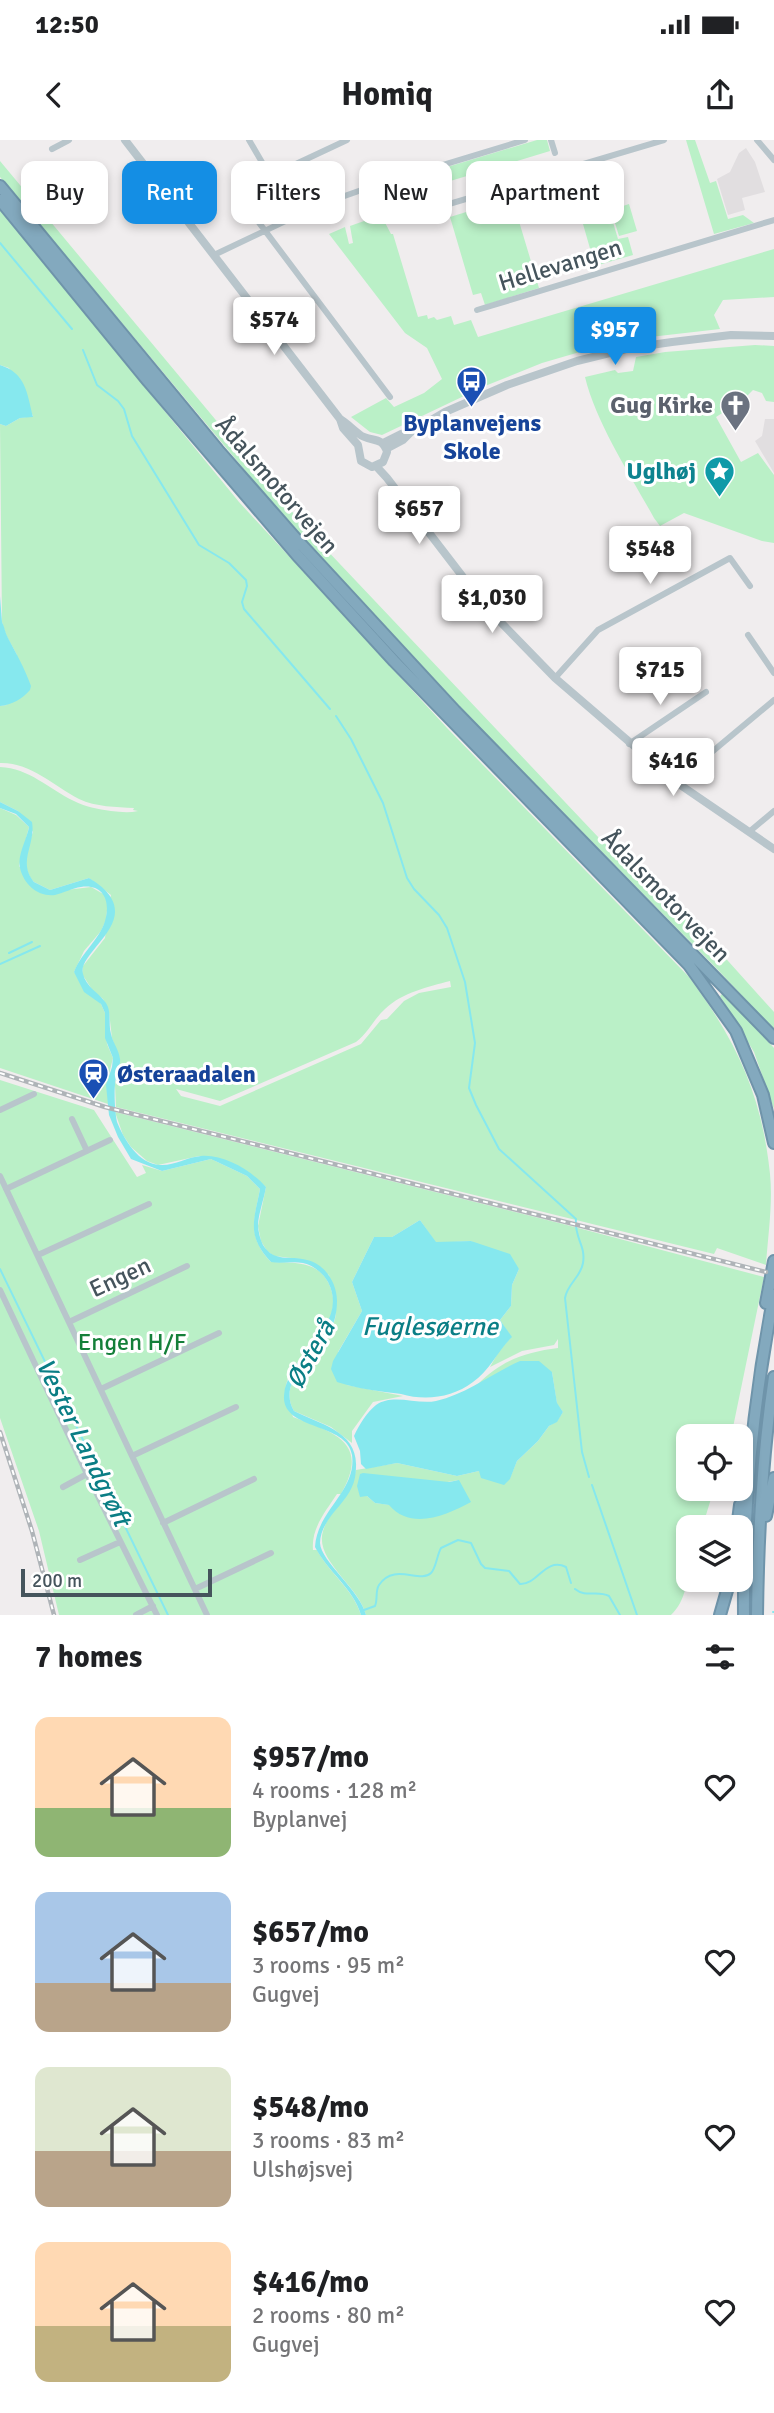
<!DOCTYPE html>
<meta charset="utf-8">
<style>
:root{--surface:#fff;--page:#f2f2f2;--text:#202124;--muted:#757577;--accent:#148ee4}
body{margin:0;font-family:Signika,sans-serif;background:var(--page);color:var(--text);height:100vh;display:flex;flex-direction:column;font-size:26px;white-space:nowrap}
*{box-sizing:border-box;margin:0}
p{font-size:23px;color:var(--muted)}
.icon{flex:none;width:38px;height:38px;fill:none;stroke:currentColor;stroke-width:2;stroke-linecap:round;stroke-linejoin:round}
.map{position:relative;height:1475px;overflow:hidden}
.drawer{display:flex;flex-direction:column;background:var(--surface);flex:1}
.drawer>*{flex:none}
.top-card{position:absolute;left:21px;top:21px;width:733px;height:63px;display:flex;gap:14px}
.tools{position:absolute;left:676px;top:1284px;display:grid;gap:14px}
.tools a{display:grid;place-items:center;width:77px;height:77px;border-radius:14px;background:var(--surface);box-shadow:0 4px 10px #0003;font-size:35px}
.scale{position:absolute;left:21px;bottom:18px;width:191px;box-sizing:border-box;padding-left:7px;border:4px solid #45545c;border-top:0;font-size:19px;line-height:24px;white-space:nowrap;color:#45545c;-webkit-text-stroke:5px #fff;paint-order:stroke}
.price{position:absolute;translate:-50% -60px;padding:0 16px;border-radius:7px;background:#fff;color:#222;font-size:23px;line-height:46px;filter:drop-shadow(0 2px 4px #0008)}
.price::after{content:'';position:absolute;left:50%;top:42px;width:21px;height:16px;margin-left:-10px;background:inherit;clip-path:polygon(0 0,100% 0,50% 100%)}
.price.on{background:var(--accent);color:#fff}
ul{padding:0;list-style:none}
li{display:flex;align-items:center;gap:21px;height:175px;padding:0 35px}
li span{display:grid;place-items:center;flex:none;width:196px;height:140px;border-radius:14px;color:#555}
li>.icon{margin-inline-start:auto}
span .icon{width:84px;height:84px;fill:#fffc;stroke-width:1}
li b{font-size:30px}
h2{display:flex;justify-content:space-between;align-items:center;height:84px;padding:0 35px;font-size:30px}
.pill{padding:0 24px;border-radius:14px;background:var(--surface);box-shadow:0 4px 10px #0003;font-size:24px;line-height:63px}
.pill.on{background:var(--accent);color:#fff}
.status{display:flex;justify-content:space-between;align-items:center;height:49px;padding:0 35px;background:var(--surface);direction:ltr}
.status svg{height:19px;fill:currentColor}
header{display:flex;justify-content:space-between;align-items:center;height:91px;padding:0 35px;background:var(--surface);font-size:32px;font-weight:700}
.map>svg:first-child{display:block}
.education{fill:#e1dee0}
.green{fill:#baf0c7;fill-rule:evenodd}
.water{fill:#86e8ee}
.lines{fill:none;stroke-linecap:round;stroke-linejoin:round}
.stream{stroke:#86e8ee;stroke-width:2}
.motorway-casing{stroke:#6f94aa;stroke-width:14}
.minor{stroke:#b8c5cb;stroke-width:6}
.tertiary{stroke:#b8c5cb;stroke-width:8}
.motorway{stroke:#83a9be;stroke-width:10}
.rail-casing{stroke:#afb4b8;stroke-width:4.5}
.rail{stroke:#fff;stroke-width:2;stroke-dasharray:5;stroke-linecap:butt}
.labels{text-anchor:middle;stroke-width:6;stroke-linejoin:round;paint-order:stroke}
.street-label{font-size:24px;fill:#45545c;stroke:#fff}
.worship-label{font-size:24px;font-weight:bold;fill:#5b616d;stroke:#fff;text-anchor:end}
.transit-label{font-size:24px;font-weight:bold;fill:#164399;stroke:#fff}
.culture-label{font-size:24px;font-weight:bold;fill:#0d838f;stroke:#fff;text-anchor:end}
.park-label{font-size:24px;fill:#147f39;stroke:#fff}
.water-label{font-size:26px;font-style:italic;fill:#0a7e85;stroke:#fff}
</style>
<div class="status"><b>12:50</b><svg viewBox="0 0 49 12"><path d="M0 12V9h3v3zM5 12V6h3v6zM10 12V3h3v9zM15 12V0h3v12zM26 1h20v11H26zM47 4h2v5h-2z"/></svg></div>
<header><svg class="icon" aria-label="back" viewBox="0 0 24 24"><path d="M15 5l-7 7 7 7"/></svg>Homiq<svg class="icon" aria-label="share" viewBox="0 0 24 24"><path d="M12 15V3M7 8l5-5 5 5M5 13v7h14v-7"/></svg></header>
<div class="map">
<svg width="774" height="1475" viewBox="0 0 774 1475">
<rect width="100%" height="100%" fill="#f0edee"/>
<path class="education" d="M746 8 755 22 765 52 742 58 745 70 728 75 717 39 730 32 739 13Z
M765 279H774V333L755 301 762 296Z"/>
<path class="green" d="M537 0H547L550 11 427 48 424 34Z
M686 0H695L710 43 716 41 728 79 743 75 754 83 714 94Z
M0 21 304 386 599 698 720 812 774 872V890L718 830 477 585 284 377 0 37Z
M612 30 622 64 609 69 618 99 628 97 633 115 595 126 571 42Z
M512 58 539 148 485 165 481 153 473 155 450 77Z
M629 64 637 91 619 96 611 70Z
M0 70 239 362 447 588 689 837C736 900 762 955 770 1034 773 1063 768 1095 766 1125L717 1108 714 1114 116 967 115 945 120 921 112 898 109 872 103 859 93 851 82 834 83 826 105 798 111 755 89 738 50 750 34 742C20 726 27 710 33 692L18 671 0 662V627C29 628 49 649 74 661 85 667 98 669 111 671 120 672 129 673 138 671L133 670 134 668C116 667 96 667 79 659 54 646 30 622 0 623V566L7 565 17 515 6 495 2 482 0 284 6 286 20 278 33 276 9 228 0 225ZM450 841 451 847 419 853 404 861 387 879 381 880 361 904 220 966 181 956 176 949 220 961 356 902C368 893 374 879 385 869 403 852 428 847 450 841Z
M381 75 391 94H393L418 177 427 175 428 179 434 177 437 180 451 176 454 185 471 180 478 197 774 109V157L723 160 714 175 720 189 650 197 590 209 542 223 485 246 382 295 370 292 351 277 386 258 394 267 424 253 442 239 427 208 405 193 329 94 345 87 349 104 353 103 350 86Z
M755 205 774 206V262L766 261 762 253 753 250 745 258 739 260 735 259 726 266 727 270 716 277 741 322 758 313 774 335V403L762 401 684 373 660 386 654 378C631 336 596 283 585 237L615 230 618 233 633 231 636 217 665 212Z
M0 668 16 675 29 687 19 726 41 753 91 747 105 755 108 761 106 780 101 791 84 811 74 832 101 864 105 873 107 904 113 918 109 934 108 964 0 928Z
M723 853 774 908V969L754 912 720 856Z
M0 940 94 970 137 1037 146 1033 142 1025 162 1031 211 1019 247 1036 260 1049C254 1080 247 1097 271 1122 292 1123 318 1120 329 1144 349 1186 293 1213 286 1245 285 1254 291 1268 293 1277 336 1293 370 1303 341 1354H337C326 1371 311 1388 313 1410H317C329 1433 353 1449 361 1475H59L39 1391 0 1278Z
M115 972 563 1084 764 1137 731 1297H688V1349H714L702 1388H688C688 1415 693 1455 671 1475H366C359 1446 314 1420 323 1391 331 1366 350 1362 356 1330L397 1323 457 1336 479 1331 510 1338 517 1321 538 1301 549 1286 557 1281 563 1272 557 1264 552 1232 478 1244C502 1220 526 1212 558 1208V1199L554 1205 522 1211 490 1227 499 1211 511 1197 500 1180 511 1166 512 1145 519 1129 471 1101 436 1103 420 1080 392 1097H374L352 1142 362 1171 338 1212 347 1245 403 1256 373 1262 352 1291V1303L331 1287 294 1271C274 1237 327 1209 335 1179 338 1167 331 1148 329 1135L300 1119 274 1116 267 1111 261 1101 258 1086 266 1047 242 1028 199 1016 158 1025 147 1021 131 1007 123 995ZM459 1340 390 1365 375 1363 367 1356Z"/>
<path class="water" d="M0 225C26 233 27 253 33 277L20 278 6 286 0 284Z
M0 456 2 482C5 488 5 493 8 498 16 513 25 529 31 546L30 550C22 559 12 565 0 566Z
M0 662 18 671 32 682C36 705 17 721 34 742L50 750 89 738C154 777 76 810 83 834 86 847 99 853 106 863 112 872 108 884 111 894 113 903 119 910 120 919 121 927 115 936 115 945 114 954 115 973 117 982 124 999 138 1024 160 1025 174 1026 187 1017 201 1016 224 1014 252 1031 266 1047 264 1059 259 1072 258 1084 258 1091 260 1099 263 1105 274 1123 290 1115 307 1120 325 1124 337 1143 337 1161 337 1173 334 1186 327 1197 313 1218 277 1242 294 1271 319 1284 358 1291 356 1327 356 1343 350 1353 340 1365 331 1375 320 1389 320 1403 321 1422 360 1450 366 1475H361C353 1448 328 1432 315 1407 317 1370 357 1351 352 1315 347 1282 282 1291 284 1256 286 1215 351 1187 328 1142 323 1133 313 1125 303 1123 292 1121 281 1124 271 1122 246 1096 254 1080 260 1049L247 1036 211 1019 162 1031 131 1019 118 997 109 975 106 945 112 927 113 918 105 898V873L101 864 84 852 74 832C82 811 102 798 106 777 110 758 101 744 81 747 72 748 64 753 55 755 38 757 24 745 20 728 17 715 27 699 29 687L16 674 0 668Z
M420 1080 436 1102 471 1101 510 1114 519 1129 512 1145 511 1166 500 1180 512 1197C497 1212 490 1230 473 1242 452 1258 425 1261 401 1254 397 1253 390 1253 385 1252 369 1250 353 1247 337 1242L331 1229 333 1221 362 1171 352 1142 374 1097H392Z
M520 1221H539L552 1232 557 1263 563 1272 557 1282 549 1286 538 1301 517 1321 510 1339 504 1345 481 1338 479 1331 457 1336 397 1323 366 1329 361 1324 360 1311 354 1296C359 1285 367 1272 376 1265 393 1253 417 1265 436 1261 467 1254 491 1234 520 1221Z
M363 1333 449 1342 459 1340 471 1362C447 1375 411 1391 389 1365L375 1363 367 1356 360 1357 357 1346 360 1334Z"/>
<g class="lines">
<path class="stream" d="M0 103 72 189
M83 210 97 245 118 261 124 269 132 296 199 405 229 423 246 440 247 446 242 462 244 469 330 569
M336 576 351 599 383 663 407 738 414 749 439 775 447 788 465 842 475 903 469 948 476 965 499 1009 576 1079C574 1098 586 1105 583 1123 581 1137 567 1144 565 1158L582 1312 589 1337
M9 813 32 802
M0 824 40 806
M0 1129 168 1475
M592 1345 637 1475
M575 1449C586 1458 597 1450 609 1456L620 1475
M364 1470 375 1466C378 1459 375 1451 379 1445 394 1422 420 1444 431 1433 436 1428 437 1415 441 1408L458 1400 471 1403 481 1424 485 1428 509 1431 520 1444C538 1445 545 1417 566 1427L571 1443
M773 1472H774"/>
<defs>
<path id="motorway" d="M0 46 218 310 298 401 455 571 774 898
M0 60 148 241 297 415 394 521 689 825 736 891 763 955 774 1003
M766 1163 774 1121
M766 1376 774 1338
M737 1388 740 1365
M720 1475 730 1440
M744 1475C743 1367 753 1261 774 1155
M757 1475C758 1395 762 1316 774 1237"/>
</defs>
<use href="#motorway" class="motorway-casing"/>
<path class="minor" d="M249 0 270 36
M347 0 236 52 390 257
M551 0 555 13
M757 0 774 20
M52 9 69 0
M418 32 430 71
M392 81 664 0
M214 115 319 65 370 47 525 0
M477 170 774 80
M748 495 774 533
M555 538 598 490 730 418 750 446
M629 604 706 552
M676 642 774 560
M749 692 774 671
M0 970 34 954
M72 979 87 1011
M0 1036 207 1475
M6 1049 110 1000
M38 1115 149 1064
M0 1150 87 1334 157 1475
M69 1182 187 1126
M101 1249 219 1193
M132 1316 236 1267
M63 1347 87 1334
M163 1383 254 1339
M80 1420 120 1402
M195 1449 271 1413
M136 1475 153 1466"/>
<path class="tertiary" d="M125 0 340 279 343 288 358 305 361 321 372 327 383 322 387 312C382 295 370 303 359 294 352 289 348 284 340 279
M383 303 401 294 411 292 445 272 507 245 577 221 630 208 672 202 731 195 774 196
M386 309 403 300 411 292
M376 326 387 338 486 467 555 538 676 642 774 709"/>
<use href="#motorway" class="motorway"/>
<defs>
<path id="rail" d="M0 933 105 967 766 1132
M0 1292 32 1391 54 1475"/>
</defs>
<use href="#rail" class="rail-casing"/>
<use href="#rail" class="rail"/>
</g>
<defs>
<symbol id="bus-pin" viewBox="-11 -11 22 30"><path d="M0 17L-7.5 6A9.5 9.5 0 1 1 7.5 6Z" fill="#1a4fb4" stroke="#fff"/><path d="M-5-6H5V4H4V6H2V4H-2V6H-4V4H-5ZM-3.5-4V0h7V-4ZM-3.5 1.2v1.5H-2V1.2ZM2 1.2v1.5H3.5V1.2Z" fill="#fff"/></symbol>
<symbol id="church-pin" viewBox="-11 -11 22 30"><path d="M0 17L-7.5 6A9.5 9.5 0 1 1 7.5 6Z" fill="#6b7280" stroke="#fff"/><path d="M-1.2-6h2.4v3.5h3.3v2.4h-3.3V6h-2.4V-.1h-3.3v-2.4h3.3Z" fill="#fff"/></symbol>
<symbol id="sight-pin" viewBox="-11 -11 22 30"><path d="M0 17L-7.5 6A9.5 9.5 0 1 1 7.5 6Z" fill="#0f9aa8" stroke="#fff"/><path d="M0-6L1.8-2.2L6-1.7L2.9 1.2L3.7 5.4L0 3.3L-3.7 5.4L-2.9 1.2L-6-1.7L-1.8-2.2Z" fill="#fff"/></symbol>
<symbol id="station-pin" viewBox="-11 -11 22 30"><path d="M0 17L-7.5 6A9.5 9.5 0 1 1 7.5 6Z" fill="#1a4fb4" stroke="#fff"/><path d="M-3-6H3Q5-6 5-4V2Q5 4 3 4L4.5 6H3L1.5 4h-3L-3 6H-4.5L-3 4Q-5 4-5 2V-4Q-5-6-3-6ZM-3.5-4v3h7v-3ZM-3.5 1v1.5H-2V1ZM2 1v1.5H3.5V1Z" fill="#fff"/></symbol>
</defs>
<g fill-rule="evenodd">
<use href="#bus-pin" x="454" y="224" width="35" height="47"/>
<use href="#church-pin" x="718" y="248" width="35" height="47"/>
<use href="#sight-pin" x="702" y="314" width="35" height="47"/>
<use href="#station-pin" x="76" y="916" width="35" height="47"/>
</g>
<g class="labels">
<g class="street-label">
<text transform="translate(560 125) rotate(-17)" y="8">Hellevangen</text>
<text transform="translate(277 345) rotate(49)" y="8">Ådalsmotorvejen</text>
<text transform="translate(666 756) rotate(46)" y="8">Ådalsmotorvejen</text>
<text transform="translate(120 1137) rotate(-25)" y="8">Engen</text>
</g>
<g class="worship-label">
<text x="713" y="273">Gug Kirke</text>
</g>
<g class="transit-label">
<text x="472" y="291">Byplanvejens<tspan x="472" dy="28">Skole</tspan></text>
<text x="117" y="942" text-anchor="start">Østeraadalen</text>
</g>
<g class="culture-label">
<text x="696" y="339">Uglhøj</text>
</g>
<g class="park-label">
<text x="132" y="1210">Engen H/F</text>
</g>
<g class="water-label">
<text x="430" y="1195">Fuglesøerne</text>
<text transform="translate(310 1214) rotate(-61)" y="9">Østerå</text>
<text transform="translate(84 1302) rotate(64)" y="9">Vester Landgrøft</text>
</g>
</g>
</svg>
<div class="tools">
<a><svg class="icon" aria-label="locate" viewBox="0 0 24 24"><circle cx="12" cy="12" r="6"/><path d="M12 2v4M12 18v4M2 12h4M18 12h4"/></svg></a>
<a><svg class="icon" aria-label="layers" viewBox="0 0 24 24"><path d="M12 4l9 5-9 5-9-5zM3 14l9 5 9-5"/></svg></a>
</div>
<div class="scale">200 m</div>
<b class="price" style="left:274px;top:217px">$574</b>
<b class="price on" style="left:615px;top:227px">$957</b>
<b class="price" style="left:419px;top:406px">$657</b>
<b class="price" style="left:650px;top:446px">$548</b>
<b class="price" style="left:492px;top:495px">$1,030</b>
<b class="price" style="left:660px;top:567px">$715</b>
<b class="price" style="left:673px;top:658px">$416</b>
<div class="top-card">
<a class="pill">Buy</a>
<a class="pill on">Rent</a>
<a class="pill">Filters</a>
<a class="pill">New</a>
<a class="pill">Apartment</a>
</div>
</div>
<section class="drawer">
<h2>7 homes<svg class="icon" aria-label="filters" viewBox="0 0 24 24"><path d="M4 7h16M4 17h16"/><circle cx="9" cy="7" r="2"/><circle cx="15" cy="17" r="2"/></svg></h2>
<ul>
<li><span style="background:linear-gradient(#ffd9b3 65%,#8fb573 0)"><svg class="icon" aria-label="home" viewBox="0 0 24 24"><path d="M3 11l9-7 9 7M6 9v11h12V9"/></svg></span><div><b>$957/mo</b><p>4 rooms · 128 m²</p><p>Byplanvej</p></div><svg class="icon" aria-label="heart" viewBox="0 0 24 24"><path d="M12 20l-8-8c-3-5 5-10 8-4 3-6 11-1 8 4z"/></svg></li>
<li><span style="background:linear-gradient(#a9c7e8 65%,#b9a48a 0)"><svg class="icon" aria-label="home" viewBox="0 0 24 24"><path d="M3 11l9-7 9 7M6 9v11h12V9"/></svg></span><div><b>$657/mo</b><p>3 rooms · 95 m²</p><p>Gugvej</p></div><svg class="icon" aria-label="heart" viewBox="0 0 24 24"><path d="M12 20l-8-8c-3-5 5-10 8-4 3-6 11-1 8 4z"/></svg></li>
<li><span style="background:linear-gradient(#dfe7d0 60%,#b9a48a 0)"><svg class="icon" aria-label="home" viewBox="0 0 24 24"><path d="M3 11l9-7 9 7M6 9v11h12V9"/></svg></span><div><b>$548/mo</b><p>3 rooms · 83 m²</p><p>Ulshøjsvej</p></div><svg class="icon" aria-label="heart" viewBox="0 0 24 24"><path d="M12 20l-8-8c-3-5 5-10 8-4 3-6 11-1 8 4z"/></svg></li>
<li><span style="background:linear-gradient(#ffd9b3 60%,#c2b280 0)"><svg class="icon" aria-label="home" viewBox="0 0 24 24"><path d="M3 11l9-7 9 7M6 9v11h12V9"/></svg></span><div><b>$416/mo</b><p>2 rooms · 80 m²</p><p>Gugvej</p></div><svg class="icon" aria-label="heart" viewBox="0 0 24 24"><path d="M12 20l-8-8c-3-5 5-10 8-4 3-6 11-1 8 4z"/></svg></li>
</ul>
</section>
